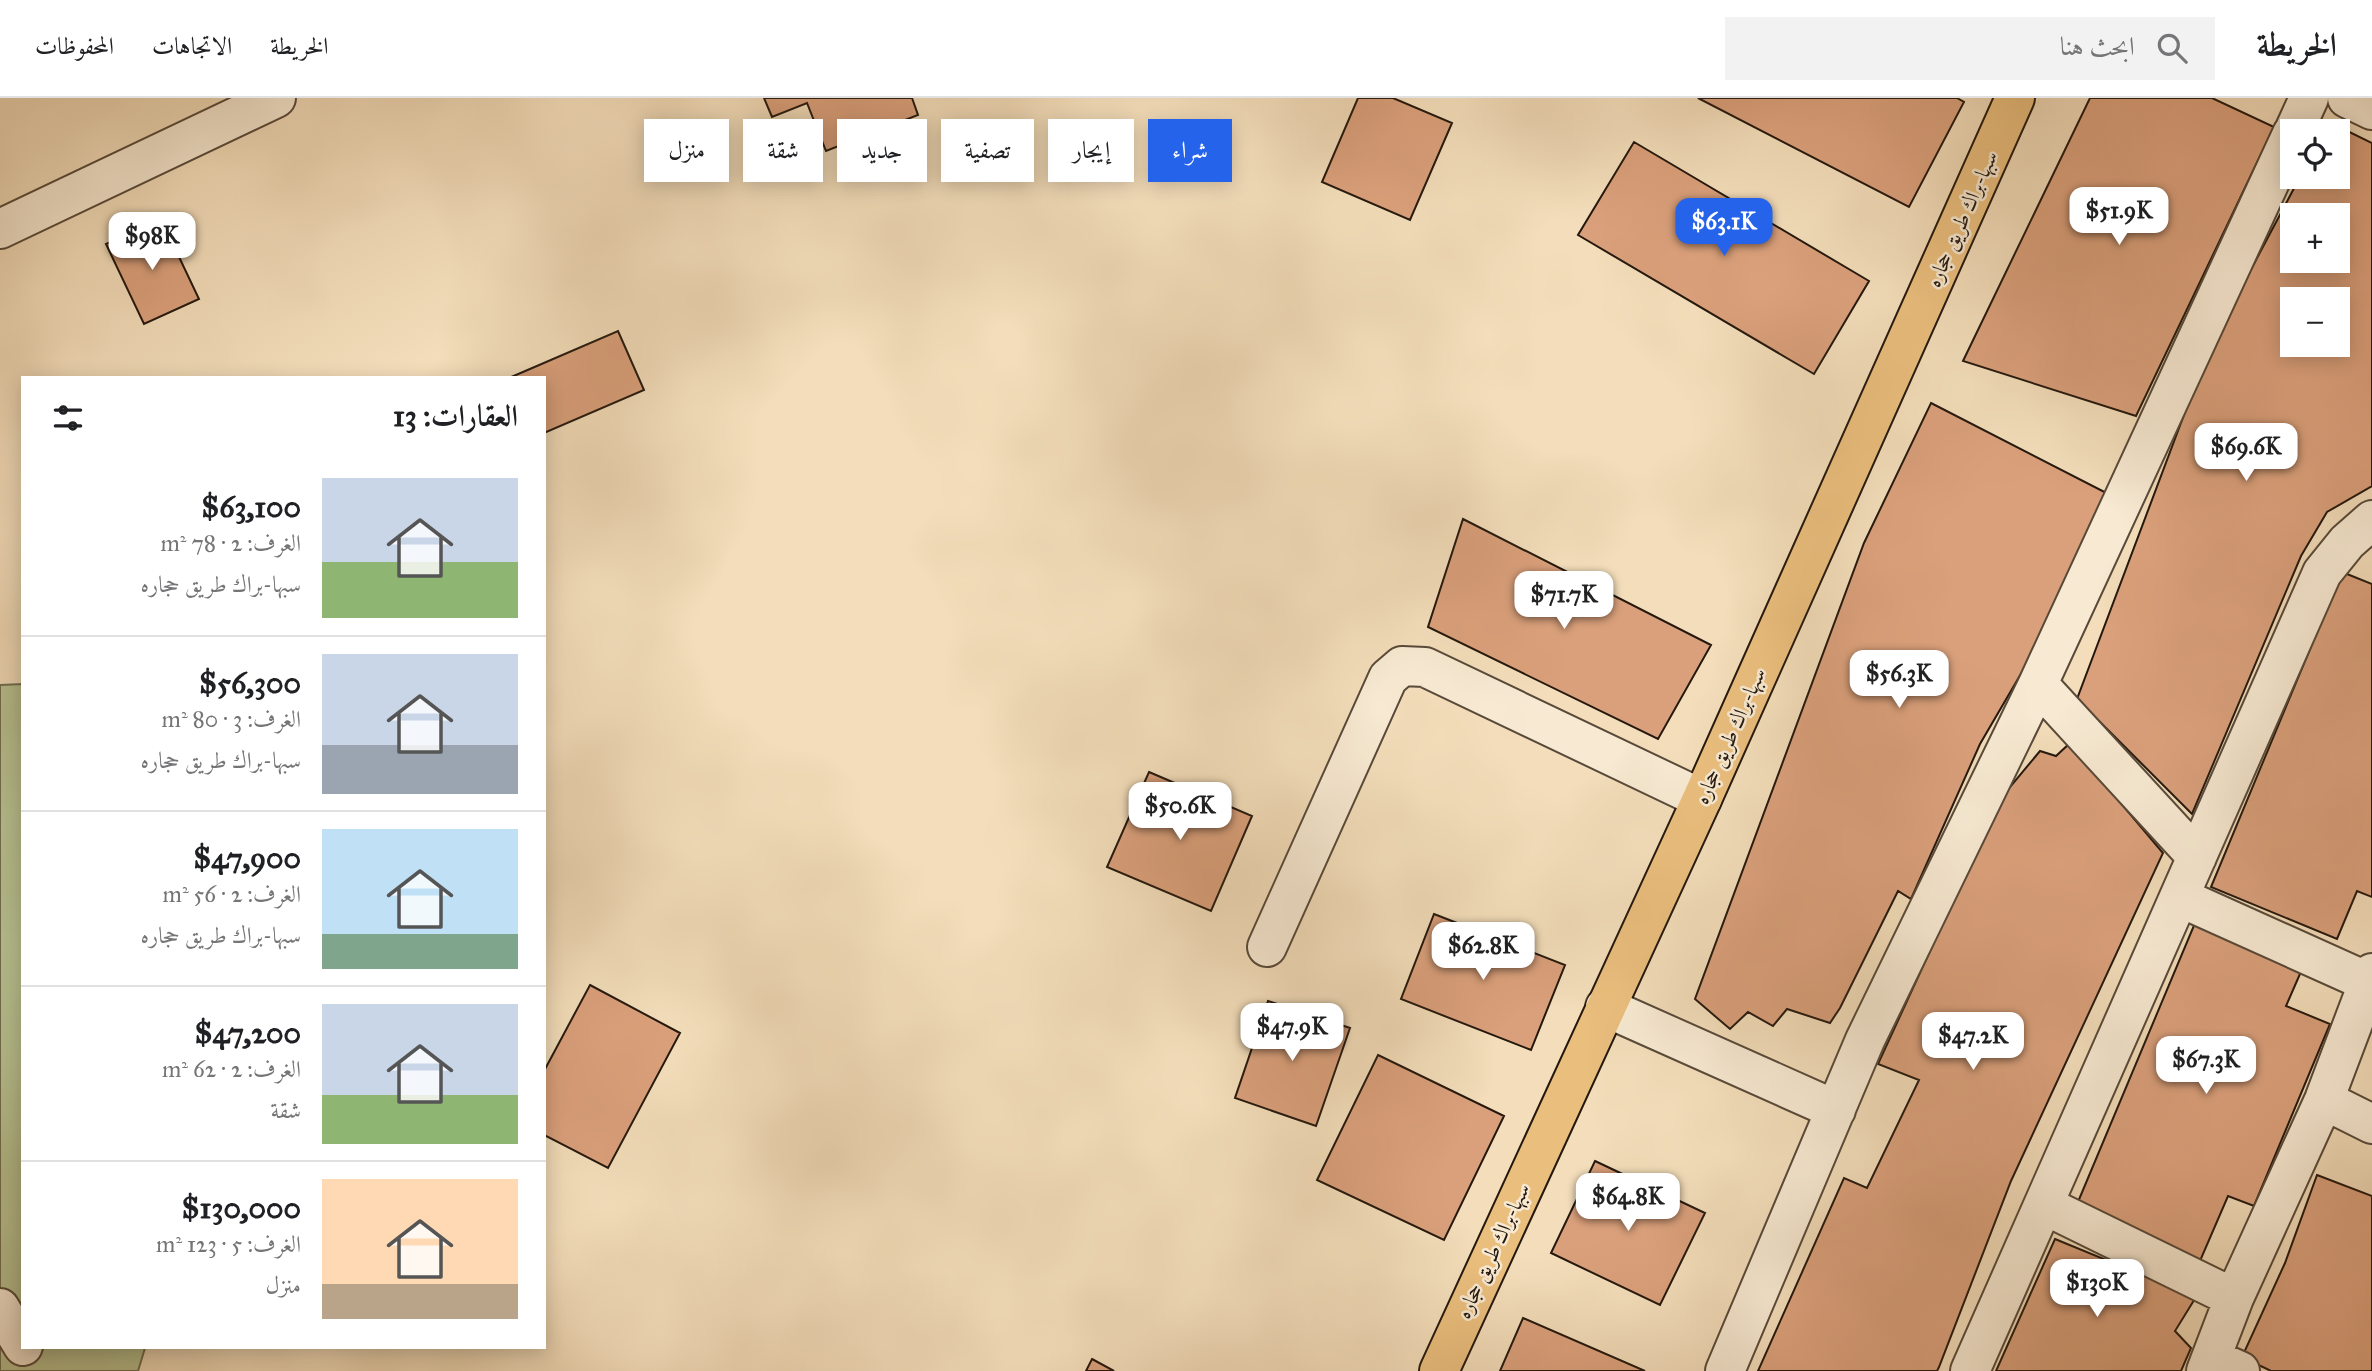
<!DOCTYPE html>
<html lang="ar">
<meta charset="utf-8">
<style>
:root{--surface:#fff;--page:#f2f2f2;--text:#202124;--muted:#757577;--line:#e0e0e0;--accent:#2563eb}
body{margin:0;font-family:"IM FELL Great Primer",Amiri,serif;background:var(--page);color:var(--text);direction:rtl;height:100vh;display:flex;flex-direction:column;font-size:26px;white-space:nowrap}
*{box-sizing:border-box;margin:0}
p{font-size:23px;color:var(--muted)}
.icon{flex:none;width:38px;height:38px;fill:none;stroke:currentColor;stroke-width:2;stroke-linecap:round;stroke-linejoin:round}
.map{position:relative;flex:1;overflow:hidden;direction:ltr}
.sheet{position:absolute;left:21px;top:278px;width:525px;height:973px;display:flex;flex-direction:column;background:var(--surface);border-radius:0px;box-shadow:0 4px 18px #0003;direction:rtl}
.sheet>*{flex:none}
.top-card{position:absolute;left:567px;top:21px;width:665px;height:63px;direction:rtl;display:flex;gap:14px}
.buttons{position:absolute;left:2280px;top:21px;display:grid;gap:14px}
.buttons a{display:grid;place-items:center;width:70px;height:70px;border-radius:0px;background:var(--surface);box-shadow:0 4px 18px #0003;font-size:35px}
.price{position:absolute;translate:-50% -60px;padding:0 16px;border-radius:14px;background:#fff;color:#222;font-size:23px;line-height:46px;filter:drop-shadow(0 2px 4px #0008)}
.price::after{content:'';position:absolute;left:50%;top:42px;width:21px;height:16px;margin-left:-10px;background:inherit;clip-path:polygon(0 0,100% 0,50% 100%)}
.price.on{background:var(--accent);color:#fff}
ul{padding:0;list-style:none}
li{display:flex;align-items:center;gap:21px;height:175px;padding:0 28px}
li+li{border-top:2px solid var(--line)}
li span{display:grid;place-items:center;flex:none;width:196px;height:140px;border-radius:0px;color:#555}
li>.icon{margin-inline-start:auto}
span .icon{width:84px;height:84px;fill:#fffc;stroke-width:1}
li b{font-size:30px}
h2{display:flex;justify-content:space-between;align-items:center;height:84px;padding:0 28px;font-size:30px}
.chip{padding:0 24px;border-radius:0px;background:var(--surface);box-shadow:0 4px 18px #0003;font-size:24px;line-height:63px}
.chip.on{background:var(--accent);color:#fff}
header{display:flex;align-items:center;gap:42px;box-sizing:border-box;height:98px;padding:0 35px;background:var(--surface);border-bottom:2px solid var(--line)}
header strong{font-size:33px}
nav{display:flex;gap:38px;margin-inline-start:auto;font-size:24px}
.search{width:490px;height:63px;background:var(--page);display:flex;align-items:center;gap:18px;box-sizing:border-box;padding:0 24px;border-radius:0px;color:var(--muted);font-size:26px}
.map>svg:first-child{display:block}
.green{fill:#b8c292;stroke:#6e6d50;stroke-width:2}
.building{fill:#daa07b;stroke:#24180e;stroke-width:2;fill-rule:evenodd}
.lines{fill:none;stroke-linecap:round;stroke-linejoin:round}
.minor-casing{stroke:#584939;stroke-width:42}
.major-casing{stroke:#24180e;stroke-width:42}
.minor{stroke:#f7e9d2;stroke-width:38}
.major{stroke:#eabe7d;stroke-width:38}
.labels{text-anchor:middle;stroke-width:5;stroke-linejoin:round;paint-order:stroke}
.street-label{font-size:21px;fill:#24180e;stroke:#f7e9d2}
</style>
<header>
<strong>الخريطة</strong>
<div class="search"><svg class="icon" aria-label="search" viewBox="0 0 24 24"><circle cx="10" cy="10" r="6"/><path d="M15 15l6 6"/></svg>ابحث هنا</div>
<nav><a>الخريطة</a><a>الاتجاهات</a><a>المحفوظات</a></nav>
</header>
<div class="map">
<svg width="2372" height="1273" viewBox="0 0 2372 1273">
<rect width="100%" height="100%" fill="#f3ddba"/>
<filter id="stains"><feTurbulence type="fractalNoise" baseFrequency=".00286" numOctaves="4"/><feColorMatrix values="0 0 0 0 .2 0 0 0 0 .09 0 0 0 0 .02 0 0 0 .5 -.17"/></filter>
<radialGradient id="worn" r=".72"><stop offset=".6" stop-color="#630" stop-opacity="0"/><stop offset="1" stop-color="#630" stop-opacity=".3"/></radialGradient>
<path class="green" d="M23 586V1250H145L138 1273H0V587Z"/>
<path class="building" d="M764 0H912L918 17 826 53 807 5 772 19Z
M1358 0H1393L1452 25 1410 122 1322 84Z
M1698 0H1957L1964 4 1909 109Z
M2090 0H2212L2274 29 2136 318 1963 263Z
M2329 24 2372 45V388L2327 414 2301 458 2192 716 2077 601 2193 293 2239 194 2300 79H2338V33H2325ZM2292 117H2338V163H2292ZM2292 201H2338V247H2292Z
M1634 44 1869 183 1814 276 1578 137Z
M161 121 199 201 144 226 106 146Z
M618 233 644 292 544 335V280H509Z
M1931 305 2122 403 1980 646 1911 801 1898 793 1840 910 1830 925 1787 911 1773 928 1748 914 1730 931 1695 901 1864 445Z
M1463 421 1711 547 1658 641 1428 529Z
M2342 474 2372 486V799L2357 793 2337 841 2211 789Z
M2070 645 2163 755 2011 1083 1939 1269 1937 1273H1758L1844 1080 1867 1090 1919 982 1878 966 2000 701 2040 653 2056 658Z
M1149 674 1252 718 1211 813 1107 769Z
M1434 816 1565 867 1531 952 1401 901Z
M2195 825 2303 869 2286 908 2330 926 2254 1108 2228 1098 2200 1163 2075 1111Z
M590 887 680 935 608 1070 544 1037V973Z
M1268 903 1350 930 1316 1028 1235 1000Z
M1378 957 1504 1018 1444 1142 1317 1082Z
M1595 1063 1705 1115 1660 1207 1551 1155Z
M2317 1077 2372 1098V1273H2271L2242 1259 2285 1165Z
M2055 1141 2196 1199 2175 1233 2191 1250 2181 1273H1996Z
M1523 1220 1645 1273H1500Z
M1092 1261 1114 1273H1086Z"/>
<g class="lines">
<defs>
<path id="minor" d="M2347 0 2372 12
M2294 33 2309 0
M0 131 276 0
M2038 586 2197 759
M2179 799 2368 884
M1267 849 1388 580 1402 568 1425 569 1702 701
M1605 909 1836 1012
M2324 1002 2372 1026
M2044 1107 2234 1200
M0 1210 23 1248
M2211 1260 2240 1273
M1725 1273 1865 942 2038 586 2292 36
M1970 1273 2322 475 2347 444 2372 422
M2206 1273 2234 1200 2324 1002 2372 875"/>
<path id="major" d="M1439 1273 1702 701 2015 0"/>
</defs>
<use href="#minor" class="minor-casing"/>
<use href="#major" class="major-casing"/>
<use href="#minor" class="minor"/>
<use href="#major" class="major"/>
</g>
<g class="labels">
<g class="street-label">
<text transform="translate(1962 121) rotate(-66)" y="7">سبها-براك طريق حجاره</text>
<text transform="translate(1730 638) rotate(-66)" y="7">سبها-براك طريق حجاره</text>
<text transform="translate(1493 1153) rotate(-65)" y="7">سبها-براك طريق حجاره</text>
</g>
</g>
<rect width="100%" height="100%" filter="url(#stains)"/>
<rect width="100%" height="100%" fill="url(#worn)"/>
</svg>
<div class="buttons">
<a><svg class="icon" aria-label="locate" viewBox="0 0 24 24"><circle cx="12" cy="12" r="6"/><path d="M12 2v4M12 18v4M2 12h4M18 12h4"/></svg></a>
<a>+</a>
<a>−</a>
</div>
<b class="price" style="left:2119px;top:149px">$51.9K</b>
<b class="price on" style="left:1724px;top:160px">$63.1K</b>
<b class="price" style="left:152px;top:174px">$98K</b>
<b class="price" style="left:2246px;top:385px">$69.6K</b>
<b class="price" style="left:1564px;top:533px">$71.7K</b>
<b class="price" style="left:1899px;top:612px">$56.3K</b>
<b class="price" style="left:1180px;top:744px">$50.6K</b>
<b class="price" style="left:1483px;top:884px">$62.8K</b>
<b class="price" style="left:1292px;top:965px">$47.9K</b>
<b class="price" style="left:1973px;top:974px">$47.2K</b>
<b class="price" style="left:2206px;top:998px">$67.3K</b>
<b class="price" style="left:1628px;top:1135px">$64.8K</b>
<b class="price" style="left:2097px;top:1221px">$130K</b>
<div class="top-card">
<a class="chip on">شراء</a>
<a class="chip">إيجار</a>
<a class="chip">تصفية</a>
<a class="chip">جديد</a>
<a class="chip">شقة</a>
<a class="chip">منزل</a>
</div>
<section class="sheet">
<h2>العقارات: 13<svg class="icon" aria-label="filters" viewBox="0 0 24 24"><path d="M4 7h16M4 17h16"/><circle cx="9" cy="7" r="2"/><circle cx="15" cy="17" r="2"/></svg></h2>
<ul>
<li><span style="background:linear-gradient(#c9d6e8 60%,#8fb573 0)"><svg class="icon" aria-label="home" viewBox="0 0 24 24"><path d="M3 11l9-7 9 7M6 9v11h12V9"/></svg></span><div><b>$63,100</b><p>الغرف: 2 · 78 m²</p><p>سبها-براك طريق حجاره</p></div></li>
<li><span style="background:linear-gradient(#c9d6e8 65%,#9aa5b1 0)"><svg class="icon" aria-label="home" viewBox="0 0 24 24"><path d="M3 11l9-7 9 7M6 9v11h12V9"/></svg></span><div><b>$56,300</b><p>الغرف: 3 · 80 m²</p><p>سبها-براك طريق حجاره</p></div></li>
<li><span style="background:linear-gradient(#bfe0f5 75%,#7fa58c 0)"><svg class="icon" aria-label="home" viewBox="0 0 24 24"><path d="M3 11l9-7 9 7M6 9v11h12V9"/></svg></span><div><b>$47,900</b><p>الغرف: 2 · 56 m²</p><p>سبها-براك طريق حجاره</p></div></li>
<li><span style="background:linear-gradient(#c9d6e8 65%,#8fb573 0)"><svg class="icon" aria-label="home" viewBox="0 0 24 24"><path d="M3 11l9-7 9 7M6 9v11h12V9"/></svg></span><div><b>$47,200</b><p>الغرف: 2 · 62 m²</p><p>شقة</p></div></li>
<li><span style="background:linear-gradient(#ffd9b3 75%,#b9a48a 0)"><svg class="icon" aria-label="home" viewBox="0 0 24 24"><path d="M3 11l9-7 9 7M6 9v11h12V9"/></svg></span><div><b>$130,000</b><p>الغرف: 5 · 123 m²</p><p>منزل</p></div></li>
</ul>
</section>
</div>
